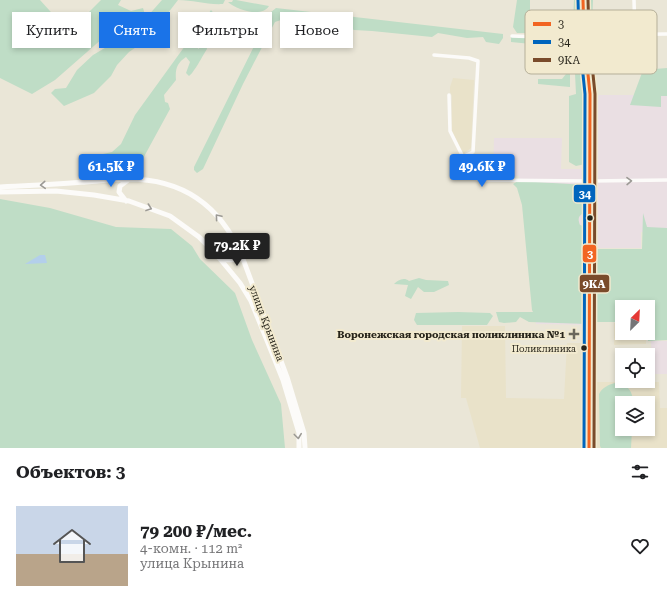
<!DOCTYPE html>
<html lang="ru">
<meta charset="utf-8">
<style>
:root{--surface:#fff;--page:#f2f2f2;--text:#202124;--muted:#757577;--accent:#1a73e8}
body{margin:0;font-family:"Roboto Serif",serif;background:var(--page);color:var(--text);height:100vh;display:flex;flex-direction:column;font-size:15px;white-space:nowrap}
*{box-sizing:border-box;margin:0}
p{font-size:13px;color:var(--muted)}
.icon{flex:none;width:22px;height:22px;fill:none;stroke:currentColor;stroke-width:2;stroke-linecap:round;stroke-linejoin:round}
.map{position:relative;height:448px;overflow:hidden}
.details{display:flex;flex-direction:column;background:var(--surface);flex:1}
.details>*{flex:none}
.hud{position:absolute;left:12px;top:12px;width:400px;height:36px;display:flex;gap:8px}
.needle{width:26px;rotate:24deg}
.tools{position:absolute;left:615px;top:300px;display:grid;gap:8px}
.tools a{display:grid;place-items:center;width:40px;height:40px;border-radius:0px;background:var(--surface);box-shadow:0 2px 6px #0003;font-size:20px}
.price{position:absolute;translate:-50% -34px;padding:0 9px;border-radius:4px;background:var(--accent);color:#fff;font-size:13px;line-height:26px;filter:drop-shadow(0 1px 2px #0008)}
.price::after{content:'';position:absolute;left:50%;top:24px;width:12px;height:9px;margin-left:-6px;background:inherit;clip-path:polygon(0 0,100% 0,50% 100%)}
.price.selected{background:#222;color:#fff}
ul{padding:0;list-style:none}
li{display:flex;align-items:center;gap:12px;height:100px;padding:0 16px}
li span{display:grid;place-items:center;flex:none;width:112px;height:80px;border-radius:0px;color:#555}
li>.icon{margin-inline-start:auto}
span .icon{width:48px;height:48px;fill:#fffc;stroke-width:1}
li b{font-size:17px}
h2{display:flex;justify-content:space-between;align-items:center;height:48px;padding:0 16px;font-size:17px}
.chip{padding:0 14px;border-radius:0px;background:var(--surface);box-shadow:0 2px 6px #0003;font-size:14px;line-height:36px}
.chip.selected{background:var(--accent);color:#fff}
.map>svg:first-child{display:block}
.built{fill:#e9e2c9;fill-rule:evenodd}
.education{fill:#eadfe3}
.green{fill:#bfddc6}
.water{fill:#b3cfeb}
.lines{fill:none;stroke-linecap:round;stroke-linejoin:round}
.street{stroke:#fcfbf9;stroke-width:3.5}
.secondary{stroke:#fcfbf9;stroke-width:5}
.bus-1-casing{stroke:#f2eacf;stroke-width:6}
.bus-2-casing{stroke:#f2eacf;stroke-width:6}
.bus-3-casing{stroke:#f2eacf;stroke-width:6}
.bus-1{stroke:#f26522;stroke-width:3}
.bus-2{stroke:#0065bd;stroke-width:3}
.bus-3{stroke:#7a4b2a;stroke-width:3}
.oneway{stroke:#9c9a95}
.bus-dot{fill:#27241a;stroke:#f2eacf;stroke-width:1.5}
.poi-dot{fill:#6b685c;stroke:#f2eacf;stroke-width:1.5}
.labels{text-anchor:middle;stroke-width:4;stroke-linejoin:round;paint-order:stroke}
.bus-label{font-size:9px;fill:#27241a;stroke:#f2eacf;text-anchor:end}
.street-label{font-size:10px;fill:#27241a;stroke:#f2eacf}
.poi-label{font-size:10px;font-weight:bold;fill:#27241a;stroke:#f2eacf;text-anchor:end}
.key{fill:#f2eacf;stroke:#b5af99;stroke-width:1}
.key-label{font-size:11px;fill:#27241a}
.line-badge{stroke:#f2eacf;stroke-width:1.5}
.badge-label{font-size:11px;text-anchor:middle;font-weight:bold;fill:#fff}
</style>
<div class="map">
<svg width="667" height="448" viewBox="0 0 667 448">
<rect width="100%" height="100%" fill="#eae6d7"/>
<path class="built" d="M453 78 474 80 471 148 463 154 452 131V96L450 92V87Z
M614 323H622V333H646V344L614 345Z
M462 326H505L506 398 564 399 567 343H588V382H659L660 408H667V448H480L466 398H461ZM622 403H648V429H622Z"/>
<path class="education" d="M594 95H667V232H641V248H588V325L536 324 519 176 493 174 494 138H562L561 169H595Z
M651 341H667V374H652Z"/>
<path class="green" d="M0 0H40L69 32 101 0H121L118 5 131 11 143 8 146 18 162 0H225L223 4C207 5 193 0 178 0L148 39 129 52 117 65 111 76 94 93 64 106 51 93 55 89 66 88 77 70 93 55 115 42 119 24 55 80 32 94 0 78Z
M233 0H236L269 6C262 18 237 10 228 2H232Z
M517 0H530V33H517L513 27Z
M574 0H579V34L574 35 573 22Z
M587 0H593L592 27 586 25Z
M276 8 503 34V38L499 44 486 42 483 37 467 38 438 33 432 37 372 31 354 30 349 27 318 25 281 20 275 22 243 84 203 169 197 173 194 170V167L271 12Z
M211 10 217 17 211 25 205 30 197 42 198 49 206 43 207 49C203 55 194 73 189 76L186 73 190 62 186 57C177 63 175 69 176 80L164 95 165 102 168 103 170 109 140 164 132 168 131 162H111L96 160 94 156 112 152 121 144 135 115Z
M511 37 570 39V54H542L541 45 511 42Z
M574 53 585 54 586 89 585 164 576 166 569 162V96L576 94Z
M667 68V96H661V107L630 105 643 70Z
M570 69V87L538 84V79H562Z
M518 181 587 185V212C579 214 577 218 580 225L586 227 587 324 529 322 520 317 516 322 504 323 499 322 496 312H533L532 310 522 205 517 188 513 184Z
M0 199 50 208 116 227 171 229 192 246 200 259 235 293 252 340 281 404 285 448H0Z
M643 213 647 227 667 228V340L648 341V307H622V322H594V249H642Z
M419 278 426 280 448 281 449 285 434 292H424L418 287 411 299 405 296 408 285 394 284C398 280 404 277 409 281Z
M458 312 490 313 493 316 487 325H417L414 320 416 313Z
M615 383C628 384 633 391 633 403H622V429H632L631 448H601L600 446 599 394C603 387 608 385 615 383Z"/>
<path class="water" d="M40 255H45L47 263 25 264Z"/>
<g class="lines">
<path class="street" d="M634 0 635 35
M512 36 572 38 584 35 667 34
M434 55 469 58 478 61 473 152 462 157
M449 95 450 131 471 173 475 178 481 180 591 181 667 180"/>
<path class="secondary" d="M583 0 584 35 586 47 590 94 589 448
M0 187C29 186 57 184 86 182 100 181 114 179 128 179 185 179 222 207 243 259L287 377 304 433 305 448
M0 192 56 191 94 195 129 201 170 216 199 237 216 254 240 283 251 301 283 380 299 433V448
M126 201 119 192 120 186 128 180
M219 258C231 261 236 262 239 249"/>
<defs>
<path id="bus-1" d="M583 0 584 35 590 94 589 448"/>
<path id="bus-2" d="M578 0 579 35 585 94 584 448"/>
<path id="bus-3" d="M588 0 589 35 595 94 594 448"/>
</defs>
<use href="#bus-1" class="bus-1-casing"/>
<use href="#bus-2" class="bus-2-casing"/>
<use href="#bus-3" class="bus-3-casing"/>
<use href="#bus-1" class="bus-1"/>
<use href="#bus-2" class="bus-2"/>
<use href="#bus-3" class="bus-3"/>
</g>
<defs><path id="oneway-chevron" d="M-2-3.5L2.5 0L-2 3.5" fill="none" stroke-width="1.6" stroke-linecap="round" stroke-linejoin="round"/></defs>
<g class="oneway">
<use href="#oneway-chevron" transform="translate(629 181) rotate(-1)"/>
<use href="#oneway-chevron" transform="translate(43 185) rotate(176)"/>
<use href="#oneway-chevron" transform="translate(149 208) rotate(20)"/>
<use href="#oneway-chevron" transform="translate(218 217) rotate(-130)"/>
<use href="#oneway-chevron" transform="translate(298 436) rotate(83)"/>
</g>
<g class="bus-dot">
<circle cx="590" cy="218" r="3.5"/>
<circle cx="584" cy="348" r="3.5"/>
</g>
<path class="poi-dot" d="M572 328h4v4h4v4h-4v4h-4v-4h-4v-4h4z"/>
<g class="labels">
<g class="bus-label">
<text x="576" y="352">Поликлиника</text>
</g>
<g class="street-label">
<text transform="translate(267 323) rotate(69)" y="4">улица Крынина</text>
</g>
<g class="poi-label">
<text x="565" y="338">Воронежская городская поликлиника №1</text>
</g>
</g>
<rect x="525" y="10" width="132" height="64" rx="6" class="key"/>
<rect x="533" y="22" width="18" height="4" fill="#f26522"/>
<rect x="533" y="40" width="18" height="4" fill="#0065bd"/>
<rect x="533" y="58" width="18" height="4" fill="#7a4b2a"/>
<g class="key-label">
<text x="558" y="28">3</text>
<text x="558" y="46">34</text>
<text x="558" y="64">9КА</text>
</g>
<g class="line-badge">
<rect x="573" y="184" width="23" height="19" rx="4" fill="#0065bd"/>
<rect x="582" y="244" width="15" height="19" rx="4" fill="#f26522"/>
<rect x="579" y="274" width="31" height="19" rx="4" fill="#7a4b2a"/>
</g>
<g class="badge-label">
<text x="585" y="198">34</text>
<text x="590" y="258">3</text>
<text x="594" y="288">9КА</text>
</g>
</svg>
<div class="tools">
<a><svg class="needle" viewBox="-14 -14 28 28"><path d="M0-13l5 13h-10z" fill="#e53935"/><path d="M0 13l5-13h-10z" fill="#757577"/></svg></a>
<a><svg class="icon" aria-label="locate" viewBox="0 0 24 24"><circle cx="12" cy="12" r="6"/><path d="M12 2v4M12 18v4M2 12h4M18 12h4"/></svg></a>
<a><svg class="icon" aria-label="layers" viewBox="0 0 24 24"><path d="M12 4l9 5-9 5-9-5zM3 14l9 5 9-5"/></svg></a>
</div>
<b class="price" style="left:111px;top:188px">61.5K ₽</b>
<b class="price" style="left:482px;top:188px">49.6K ₽</b>
<b class="price selected" style="left:237px;top:267px">79.2K ₽</b>
<div class="hud">
<a class="chip">Купить</a>
<a class="chip selected">Снять</a>
<a class="chip">Фильтры</a>
<a class="chip">Новое</a>
</div>
</div>
<section class="details">
<h2>Объектов: 3<svg class="icon" aria-label="filters" viewBox="0 0 24 24"><path d="M4 7h16M4 17h16"/><circle cx="9" cy="7" r="2"/><circle cx="15" cy="17" r="2"/></svg></h2>
<ul>
<li><span style="background:linear-gradient(#c9d6e8 60%,#b9a48a 0)"><svg class="icon" aria-label="home" viewBox="0 0 24 24"><path d="M3 11l9-7 9 7M6 9v11h12V9"/></svg></span><div><b>79 200 ₽/мес.</b><p>4-комн. · 112 m²</p><p>улица Крынина</p></div><svg class="icon" aria-label="heart" viewBox="0 0 24 24"><path d="M12 20l-8-8c-3-5 5-10 8-4 3-6 11-1 8 4z"/></svg></li>
</ul>
</section>
